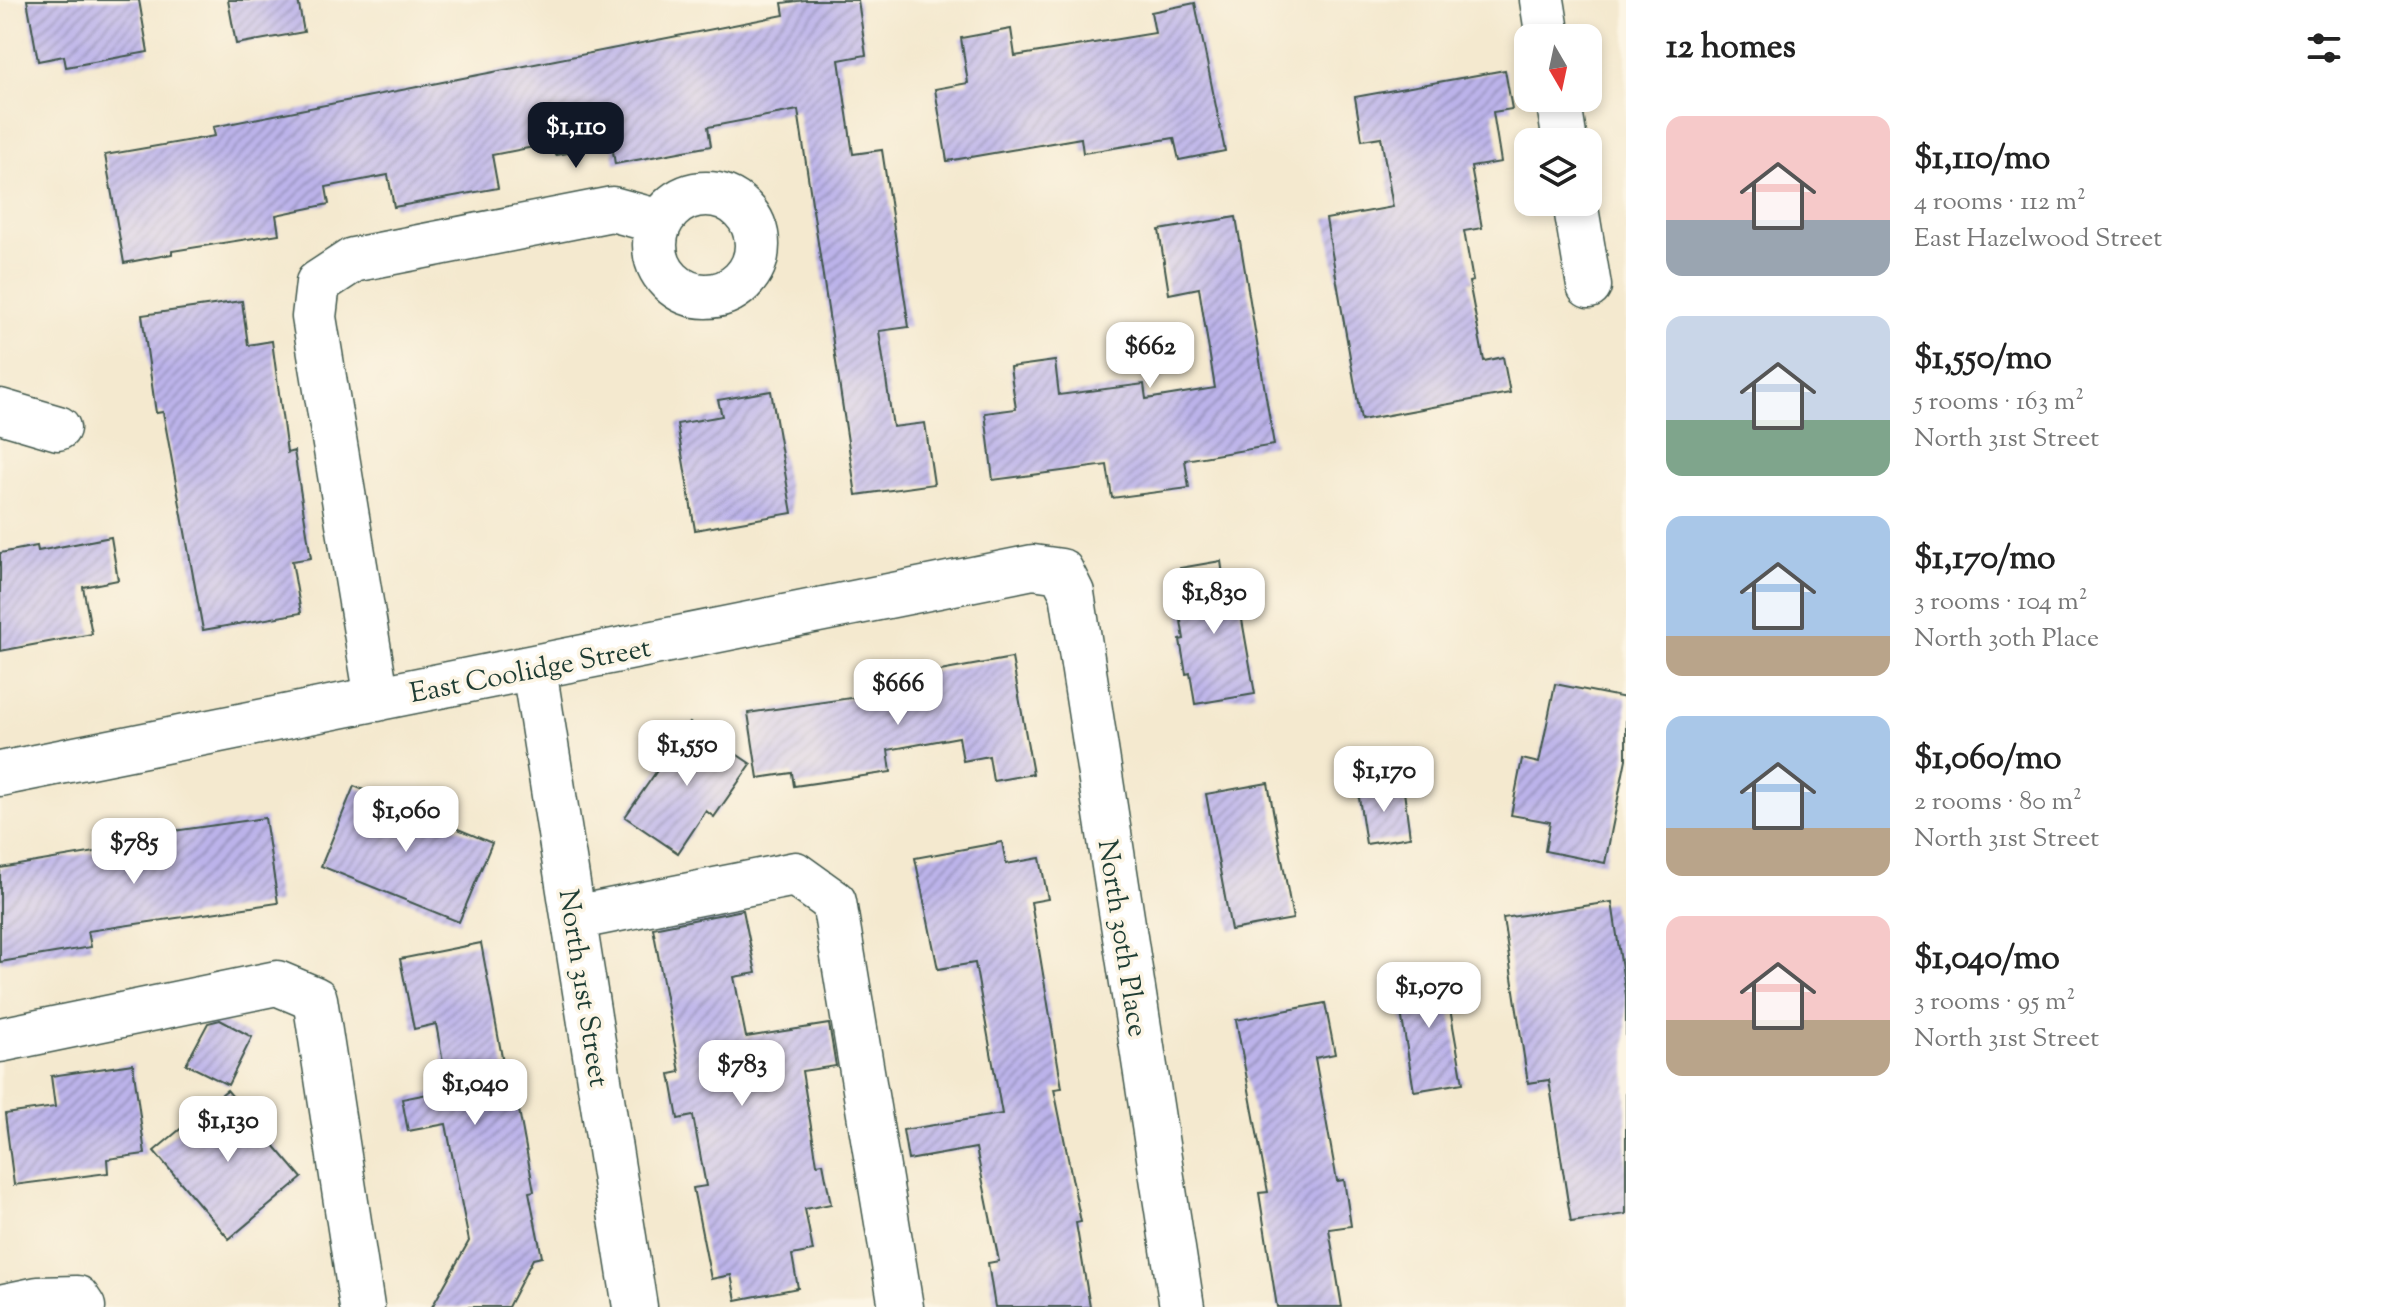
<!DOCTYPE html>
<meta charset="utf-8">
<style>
:root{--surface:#fff;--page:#f6f6f6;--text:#222;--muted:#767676;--accent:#111827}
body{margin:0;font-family:"Sorts Mill Goudy",serif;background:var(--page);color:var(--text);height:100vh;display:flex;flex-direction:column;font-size:30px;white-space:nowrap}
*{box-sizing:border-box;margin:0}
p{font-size:26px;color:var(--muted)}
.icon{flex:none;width:44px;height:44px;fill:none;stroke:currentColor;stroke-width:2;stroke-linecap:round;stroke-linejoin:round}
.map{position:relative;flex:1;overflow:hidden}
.drawer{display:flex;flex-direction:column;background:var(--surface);width:760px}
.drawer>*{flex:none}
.needle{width:52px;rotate:171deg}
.fabs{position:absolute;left:1514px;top:24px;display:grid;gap:16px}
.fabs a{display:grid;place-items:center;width:88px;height:88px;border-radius:16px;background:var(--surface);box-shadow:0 4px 12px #0003;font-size:40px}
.price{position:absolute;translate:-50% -68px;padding:0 18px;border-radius:16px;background:#fff;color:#222;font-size:26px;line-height:52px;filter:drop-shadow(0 2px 4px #0008)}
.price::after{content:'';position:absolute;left:50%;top:48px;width:24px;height:18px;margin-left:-12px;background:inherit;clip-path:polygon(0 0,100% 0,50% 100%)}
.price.active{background:var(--accent);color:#fff}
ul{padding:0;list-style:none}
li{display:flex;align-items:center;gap:24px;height:200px;padding:0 40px}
li span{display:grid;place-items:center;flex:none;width:224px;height:160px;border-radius:16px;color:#555}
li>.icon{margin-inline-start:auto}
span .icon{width:96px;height:96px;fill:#fffc;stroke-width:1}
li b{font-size:34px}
h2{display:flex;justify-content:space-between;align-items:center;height:96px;padding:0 40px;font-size:34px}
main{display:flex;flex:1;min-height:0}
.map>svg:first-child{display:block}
.building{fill:url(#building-hatch)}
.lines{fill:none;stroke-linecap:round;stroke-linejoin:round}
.minor-casing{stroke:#3f574b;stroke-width:47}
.minor{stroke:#fff;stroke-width:44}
.labels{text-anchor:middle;stroke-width:7;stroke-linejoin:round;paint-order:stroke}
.street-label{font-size:28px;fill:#1f3d34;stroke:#fcf5e5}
</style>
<main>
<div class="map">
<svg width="1626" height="1307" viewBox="0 0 1626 1307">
<defs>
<pattern id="building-hatch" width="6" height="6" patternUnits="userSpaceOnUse" patternTransform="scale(2)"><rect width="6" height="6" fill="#bcb3ea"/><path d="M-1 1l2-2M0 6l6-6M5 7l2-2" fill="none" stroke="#9893be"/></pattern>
</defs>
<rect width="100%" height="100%" fill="#fcf5e5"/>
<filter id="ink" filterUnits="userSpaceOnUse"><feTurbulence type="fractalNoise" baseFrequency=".0125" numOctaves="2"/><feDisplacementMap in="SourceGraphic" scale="16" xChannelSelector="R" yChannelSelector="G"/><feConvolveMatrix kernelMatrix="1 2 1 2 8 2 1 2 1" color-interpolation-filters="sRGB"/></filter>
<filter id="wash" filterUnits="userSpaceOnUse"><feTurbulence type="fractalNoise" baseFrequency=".006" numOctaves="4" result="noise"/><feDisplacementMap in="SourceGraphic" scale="32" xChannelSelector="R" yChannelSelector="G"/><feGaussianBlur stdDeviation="1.8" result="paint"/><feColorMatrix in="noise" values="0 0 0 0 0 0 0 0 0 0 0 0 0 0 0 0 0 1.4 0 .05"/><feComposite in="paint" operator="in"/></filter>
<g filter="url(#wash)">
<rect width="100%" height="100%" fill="#f4e9cf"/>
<g id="blocks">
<path class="building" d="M27 0H139L148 52 66 67 64 56 38 61Z
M228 0H298L304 32 236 44Z
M805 0H858L866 55 839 60 853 154 882 150 909 327 879 331 893 427 925 423 934 484 856 495 798 110 708 127 711 146 615 164 612 145 556 155 554 143 492 155 498 188 394 207 388 175 326 187 329 204 276 215 279 234 172 251V254L124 263 105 155 215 136 213 127 784 15 782 3Z
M1195 3 1225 151 1179 160 1174 138 1083 153 1081 138 947 161 935 89 968 83 961 38 1011 29 1015 56 1155 33 1151 12Z
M1505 70 1512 109 1493 112 1501 162 1471 167 1482 228 1464 231 1473 281 1469 282 1484 361 1503 357 1510 393 1361 420 1326 219 1393 207 1381 137 1362 140 1355 97Z
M1236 217 1274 445 1185 460 1189 488 1112 498 1107 465 993 480 985 413 1016 409 1010 367 1055 361 1059 395 1144 384 1146 399 1215 388 1199 288 1169 294 1159 230Z
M242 301 248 345 272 341 287 453 294 451 311 558 292 561 301 613 203 630 163 412 156 413 142 315Z
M771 391 792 513 695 530 677 424 722 416 718 400Z
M111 537 118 580 83 587 92 634 0 651V553L37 546 38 551Z
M1221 561 1224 582 1235 580 1255 694 1195 704 1190 673 1186 674 1180 640 1184 639 1179 609 1186 607 1180 568Z
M1012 658 1033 774 993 781 989 756 963 761 959 737 888 750 891 772 794 786 792 773 758 778 748 713 899 691 896 679Z
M1555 684 1626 698V759L1605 863 1545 851 1550 822 1511 815 1522 759 1539 763Z
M690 723 751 764 714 817 706 811 678 853 625 817Z
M1268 783 1293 919 1231 930 1206 794Z
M1403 784 1410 837 1366 844 1358 791Z
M354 786 492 843 459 922 321 866Z
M265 818 278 903 88 931 91 947 0 962V868L125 847 124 838Z
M1002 842 1006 864 1040 858 1048 899 1031 902 1062 1088 1054 1089 1081 1222 1076 1223 1090 1307H995L988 1263 999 1261 976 1148 908 1160 903 1130 1002 1114 975 963 938 969 915 858Z
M1612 902 1626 995V1214L1571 1222 1549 1080 1528 1083 1503 918Z
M743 910 756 973 734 977 746 1037 829 1024 836 1066 802 1071 817 1164 823 1163 831 1204 805 1209 813 1251 792 1255 798 1288 736 1300 731 1275 711 1279 693 1188 706 1186 693 1116 678 1119 670 1074 680 1072 653 928Z
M481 943 506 1079 513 1078 534 1191 529 1192 542 1257 533 1259 508 1307H432L469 1241 446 1124 408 1131 402 1099 448 1090 436 1024 414 1029 400 959Z
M1443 969 1463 1083 1414 1091 1395 976Z
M1325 1003 1335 1054 1315 1058 1337 1181 1344 1180 1351 1226 1329 1229 1342 1307H1277L1259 1193 1268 1192 1236 1020Z
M220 1020 252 1037 228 1085 186 1064 208 1023Z
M133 1064 145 1154 107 1159 108 1173 14 1185 5 1114 55 1107 51 1076Z
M227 1090 302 1178 229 1239 154 1151Z"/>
</g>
</g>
<g filter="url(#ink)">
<use href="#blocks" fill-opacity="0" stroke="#3f574b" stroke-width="2"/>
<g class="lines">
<defs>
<path id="minor" d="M1542 0 1548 38
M1558 98 1565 142
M655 245a51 51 0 1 1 102 0a51 51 0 1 1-102 0Z
M1575 202 1589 286
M0 411 58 428
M534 669 635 1307
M377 699 314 317 318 283 353 260 612 209 660 222
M0 774 1033 567 1061 571 1072 593 1182 1307
M574 918 795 874 834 902 901 1307
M0 1040 277 983 315 999 362 1307
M0 1307 38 1299 77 1298 83 1307"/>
</defs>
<use href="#minor" class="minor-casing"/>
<use href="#minor" class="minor"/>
</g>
</g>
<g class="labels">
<g class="street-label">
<text transform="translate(530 669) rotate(-11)" y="10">East Coolidge Street</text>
<text transform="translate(1124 938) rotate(81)" y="10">North 30th Place</text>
<text transform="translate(585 988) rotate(81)" y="10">North 31st Street</text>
</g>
</g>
</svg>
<div class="fabs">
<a><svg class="needle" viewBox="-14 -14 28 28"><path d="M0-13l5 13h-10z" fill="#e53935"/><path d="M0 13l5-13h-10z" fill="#767676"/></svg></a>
<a><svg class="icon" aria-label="layers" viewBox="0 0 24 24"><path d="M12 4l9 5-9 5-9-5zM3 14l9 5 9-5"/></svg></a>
</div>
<b class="price active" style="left:576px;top:170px">$1,110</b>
<b class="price" style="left:1150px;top:390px">$662</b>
<b class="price" style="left:1214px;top:636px">$1,830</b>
<b class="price" style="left:898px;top:727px">$666</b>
<b class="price" style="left:687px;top:788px">$1,550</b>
<b class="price" style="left:1384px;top:814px">$1,170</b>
<b class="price" style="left:406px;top:854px">$1,060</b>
<b class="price" style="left:134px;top:886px">$785</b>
<b class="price" style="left:1429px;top:1030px">$1,070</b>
<b class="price" style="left:742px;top:1108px">$783</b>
<b class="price" style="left:475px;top:1127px">$1,040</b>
<b class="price" style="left:228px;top:1164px">$1,130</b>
</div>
<section class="drawer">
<h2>12 homes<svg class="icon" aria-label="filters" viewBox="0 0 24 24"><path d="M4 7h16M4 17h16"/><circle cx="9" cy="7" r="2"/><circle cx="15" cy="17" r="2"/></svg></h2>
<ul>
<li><span style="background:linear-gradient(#f6c9c9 65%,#9aa5b1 0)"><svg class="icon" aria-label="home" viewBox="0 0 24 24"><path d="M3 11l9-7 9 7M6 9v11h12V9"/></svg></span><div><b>$1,110/mo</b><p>4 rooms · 112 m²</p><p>East Hazelwood Street</p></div></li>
<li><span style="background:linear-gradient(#c9d6e8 65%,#7fa58c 0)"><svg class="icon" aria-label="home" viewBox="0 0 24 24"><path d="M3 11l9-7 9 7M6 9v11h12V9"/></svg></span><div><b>$1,550/mo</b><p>5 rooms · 163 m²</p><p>North 31st Street</p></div></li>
<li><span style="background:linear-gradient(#a9c7e8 75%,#b9a48a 0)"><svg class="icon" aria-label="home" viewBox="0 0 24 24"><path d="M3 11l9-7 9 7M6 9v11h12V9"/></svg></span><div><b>$1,170/mo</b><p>3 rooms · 104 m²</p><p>North 30th Place</p></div></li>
<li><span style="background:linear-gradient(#a9c7e8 70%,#b9a48a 0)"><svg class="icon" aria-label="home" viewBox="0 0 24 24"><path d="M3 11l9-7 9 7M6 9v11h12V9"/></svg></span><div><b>$1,060/mo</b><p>2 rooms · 80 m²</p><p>North 31st Street</p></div></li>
<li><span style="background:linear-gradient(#f6c9c9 65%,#b9a48a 0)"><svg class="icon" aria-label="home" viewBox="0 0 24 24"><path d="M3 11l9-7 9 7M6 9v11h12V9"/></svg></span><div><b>$1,040/mo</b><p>3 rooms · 95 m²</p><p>North 31st Street</p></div></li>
</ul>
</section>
</main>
